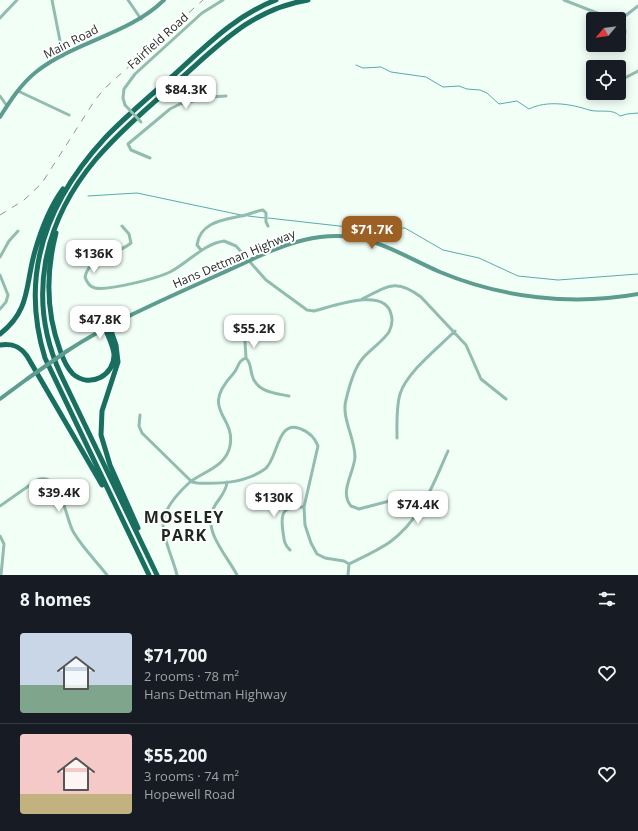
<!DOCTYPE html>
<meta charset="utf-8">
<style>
:root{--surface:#171b24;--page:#20242c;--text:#f1f3f6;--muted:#9ea1a6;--line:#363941;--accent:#9d6024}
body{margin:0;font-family:"Open Sans",sans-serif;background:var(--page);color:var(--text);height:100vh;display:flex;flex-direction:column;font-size:15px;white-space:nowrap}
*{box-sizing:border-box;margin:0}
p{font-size:13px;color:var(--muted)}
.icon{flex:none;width:22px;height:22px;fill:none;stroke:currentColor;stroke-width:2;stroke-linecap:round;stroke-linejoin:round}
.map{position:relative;height:575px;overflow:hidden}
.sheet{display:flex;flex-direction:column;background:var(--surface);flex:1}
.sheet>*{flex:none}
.needle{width:26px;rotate:241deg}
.controls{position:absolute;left:586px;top:12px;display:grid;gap:8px}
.controls a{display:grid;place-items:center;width:40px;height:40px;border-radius:4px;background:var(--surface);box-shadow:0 2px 10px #0003;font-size:20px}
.price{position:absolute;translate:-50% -34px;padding:0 9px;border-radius:8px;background:#fff;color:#222;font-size:13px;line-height:26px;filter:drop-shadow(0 1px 2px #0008)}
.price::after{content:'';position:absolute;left:50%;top:24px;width:12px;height:9px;margin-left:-6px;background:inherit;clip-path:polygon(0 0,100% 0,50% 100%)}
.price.active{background:var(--accent);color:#fff}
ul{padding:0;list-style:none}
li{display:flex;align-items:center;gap:12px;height:100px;padding:0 20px}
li+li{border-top:1px solid var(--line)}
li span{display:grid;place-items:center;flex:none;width:112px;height:80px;border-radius:4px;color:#555}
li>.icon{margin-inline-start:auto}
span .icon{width:48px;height:48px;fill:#fffc;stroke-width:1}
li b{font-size:17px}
h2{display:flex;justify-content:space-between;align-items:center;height:48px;padding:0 20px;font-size:17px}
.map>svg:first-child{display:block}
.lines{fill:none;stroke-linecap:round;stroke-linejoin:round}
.stream{stroke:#5aabaa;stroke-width:1}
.street{stroke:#93bcb1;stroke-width:3}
.secondary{stroke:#5d9c8e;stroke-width:4}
.highway{stroke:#196e5f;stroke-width:5}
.rail{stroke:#8c9890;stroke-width:1;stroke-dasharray:7 7;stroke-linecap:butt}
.street-bridge{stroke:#93bcb1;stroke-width:3}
.secondary-bridge{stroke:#5d9c8e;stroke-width:4}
.labels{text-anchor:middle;stroke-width:4;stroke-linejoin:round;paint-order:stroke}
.street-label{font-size:12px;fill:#1f2722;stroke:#fff}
.district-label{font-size:16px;font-weight:bold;letter-spacing:1px;fill:#1f2722;stroke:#fff}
</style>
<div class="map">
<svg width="638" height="575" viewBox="0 0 638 575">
<rect width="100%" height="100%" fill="#f1fff6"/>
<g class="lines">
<path class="stream" d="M356 65 363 68 381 67 391 72 426 77 443 87 459 86 467 89 480 90 487 93 499 104 517 101 529 109C547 100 571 104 589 110 600 113 612 108 620 116L627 114 638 113
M88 196 137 193 241 215
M248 216 265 218
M268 218 366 229 405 228 443 250 479 258 518 276 558 280 638 274"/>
<path class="street" d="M52 0 63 56
M128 0 141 19
M564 0 610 18 625 16 638 6
M0 18 17 0
M604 45 617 46 624 39 625 31 621 17
M619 81 638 71
M18 91 69 115
M0 96 7 106
M125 105 123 98 124 89 135 74 202 13 223 0
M150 158 131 150 128 144 170 109 180 104 210 97 226 96
M122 226 129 234 131 243C117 255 89 256 85 277 87 283 90 287 95 288 108 291 158 278 170 272 188 263 203 244 224 241L236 246 266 280 307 310 314 311C331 307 385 286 391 314 393 320 392 326 389 332 382 342 371 349 363 358 354 368 349 387 346 400 341 417 355 438 355 457 354 473 339 492 351 506L359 509 420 493 428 495
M201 250 197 245C200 222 223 220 241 216 249 215 255 211 263 210L266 213V222L268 226
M0 257 9 241 18 231
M0 275 8 295 6 302 0 309
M362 299C388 286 396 278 421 297L466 345 481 379 506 399
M245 341 246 358C251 363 250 368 252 375 256 392 275 393 289 396
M140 415 139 426 142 433 192 482 197 483C221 484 245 483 265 469 278 459 277 418 301 429 309 432 315 438 318 446L304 507 305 525 311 543 317 554 325 558 344 561 349 564
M397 438C397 424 396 408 400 394 407 372 438 348 455 331
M227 482C226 495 215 501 212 512 205 534 228 557 237 575
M0 506 37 480C62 470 65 520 74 533 83 548 96 561 107 575
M0 536 4 544 1 575
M290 550C284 545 284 539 283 532 280 512 283 506 304 507
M349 564C363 557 377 551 390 542 421 519 433 485 448 451
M177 575C173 558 164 542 163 525 163 509 179 492 190 482 205 471 226 466 230 446 236 415 199 411 233 374 239 368 237 361 246 358
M348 575 349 564"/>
<path class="secondary" d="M0 117C10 101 21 84 36 72 75 41 128 35 164 0
M67 351C115 320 167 298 220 274 247 262 275 247 304 240 320 236 337 235 353 237 384 242 412 260 440 272 502 298 573 306 638 294
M0 399 27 379"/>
<path class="highway" d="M56 233C46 272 46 312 60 350 63 359 67 368 73 374 90 389 115 375 114 354 113 345 108 336 105 328
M109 325 116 345 118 362 102 411 101 435 110 465 138 528
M0 334C31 310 25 285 35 251 41 230 50 207 63 189
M0 345C12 343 20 346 27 356L102 485
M149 575 45 358C19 274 47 201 105 138 126 116 151 95 174 75 206 46 236 15 276 0
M157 575 61 375C26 299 43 222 96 159 121 130 151 105 179 80 220 44 252 9 308 0"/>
<path class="rail" d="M0 215 24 200 42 183 95 100 105 88 203 0"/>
<path class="street-bridge" d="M125 105 141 122"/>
<path class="secondary-bridge" d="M27 379 67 351"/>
</g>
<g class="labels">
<g class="street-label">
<text transform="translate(158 41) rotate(-42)" y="4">Fairfield Road</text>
<text transform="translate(71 42) rotate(-27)" y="4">Main Road</text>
<text transform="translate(234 259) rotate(-23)" y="4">Hans Dettman Highway</text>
</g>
<g class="district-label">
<text x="184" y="523">MOSELEY<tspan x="184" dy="18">PARK</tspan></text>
</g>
</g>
</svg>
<div class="controls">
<a><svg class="needle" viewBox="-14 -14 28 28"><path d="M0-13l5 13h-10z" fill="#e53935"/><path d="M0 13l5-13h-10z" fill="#9ea1a6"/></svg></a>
<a><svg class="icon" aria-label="locate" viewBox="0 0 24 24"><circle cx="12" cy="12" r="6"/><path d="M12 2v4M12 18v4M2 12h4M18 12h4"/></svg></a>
</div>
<b class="price" style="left:186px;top:110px">$84.3K</b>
<b class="price active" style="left:372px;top:250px">$71.7K</b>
<b class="price" style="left:94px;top:274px">$136K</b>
<b class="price" style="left:100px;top:340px">$47.8K</b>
<b class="price" style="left:254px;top:349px">$55.2K</b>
<b class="price" style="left:59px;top:513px">$39.4K</b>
<b class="price" style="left:274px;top:518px">$130K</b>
<b class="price" style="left:418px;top:525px">$74.4K</b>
</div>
<section class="sheet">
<h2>8 homes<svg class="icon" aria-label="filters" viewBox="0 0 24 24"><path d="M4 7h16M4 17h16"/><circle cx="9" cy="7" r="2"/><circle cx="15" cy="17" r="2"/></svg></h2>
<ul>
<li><span style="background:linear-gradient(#c9d6e8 65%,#7fa58c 0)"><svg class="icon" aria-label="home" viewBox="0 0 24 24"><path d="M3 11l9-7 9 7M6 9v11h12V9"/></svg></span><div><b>$71,700</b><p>2 rooms · 78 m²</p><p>Hans Dettman Highway</p></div><svg class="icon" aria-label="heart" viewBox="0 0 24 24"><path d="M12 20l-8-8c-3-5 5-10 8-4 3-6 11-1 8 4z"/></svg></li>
<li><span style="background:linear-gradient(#f6c9c9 75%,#c2b280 0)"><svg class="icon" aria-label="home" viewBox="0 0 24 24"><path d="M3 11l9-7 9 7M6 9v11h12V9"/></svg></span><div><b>$55,200</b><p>3 rooms · 74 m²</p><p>Hopewell Road</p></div><svg class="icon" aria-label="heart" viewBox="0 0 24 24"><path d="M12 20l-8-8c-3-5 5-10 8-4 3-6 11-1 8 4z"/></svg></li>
</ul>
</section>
